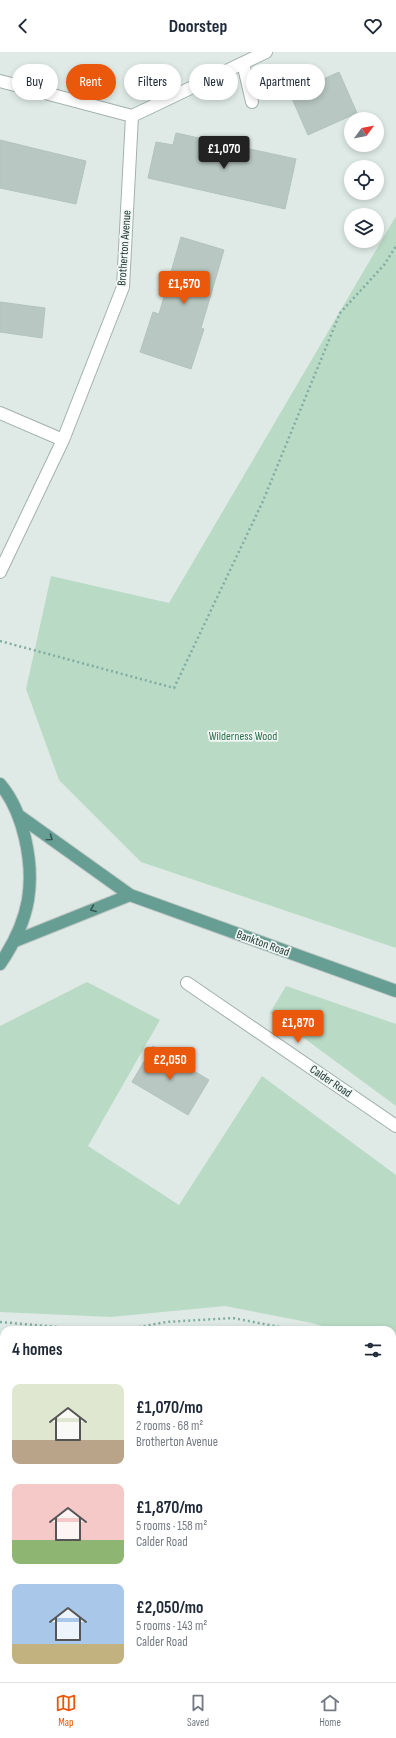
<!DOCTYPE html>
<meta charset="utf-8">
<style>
:root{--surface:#fff;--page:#f6f6f7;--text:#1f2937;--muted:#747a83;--line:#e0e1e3;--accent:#ea580c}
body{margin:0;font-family:"Sofia Sans Condensed",sans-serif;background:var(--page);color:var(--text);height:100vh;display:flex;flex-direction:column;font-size:15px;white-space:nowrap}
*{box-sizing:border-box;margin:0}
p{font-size:13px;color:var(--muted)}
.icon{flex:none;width:22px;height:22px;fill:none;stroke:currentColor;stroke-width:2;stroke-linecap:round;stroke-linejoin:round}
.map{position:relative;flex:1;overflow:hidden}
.details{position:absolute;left:0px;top:1274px;width:396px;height:356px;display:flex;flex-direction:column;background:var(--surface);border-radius:12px 12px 0 0;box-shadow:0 2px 6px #0003}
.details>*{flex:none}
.hud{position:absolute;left:12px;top:12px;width:372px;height:36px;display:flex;gap:8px}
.needle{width:26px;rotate:58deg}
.buttons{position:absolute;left:344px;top:60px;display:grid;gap:8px}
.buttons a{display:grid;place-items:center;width:40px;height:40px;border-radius:50%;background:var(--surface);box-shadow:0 2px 6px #0003;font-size:20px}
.price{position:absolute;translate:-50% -34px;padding:0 9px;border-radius:4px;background:var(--accent);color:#fff;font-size:13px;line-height:26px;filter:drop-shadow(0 1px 2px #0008)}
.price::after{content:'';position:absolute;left:50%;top:24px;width:12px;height:9px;margin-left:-6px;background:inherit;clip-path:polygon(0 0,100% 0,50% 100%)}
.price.current{background:#222;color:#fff}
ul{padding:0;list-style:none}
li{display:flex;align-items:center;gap:12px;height:100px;padding:0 12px}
li span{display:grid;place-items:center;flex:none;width:112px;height:80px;border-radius:8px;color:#555}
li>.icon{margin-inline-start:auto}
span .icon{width:48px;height:48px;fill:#fffc;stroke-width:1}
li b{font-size:17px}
h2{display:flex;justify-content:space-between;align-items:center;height:48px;padding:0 12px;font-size:17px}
.tag{padding:0 14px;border-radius:18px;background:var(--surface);box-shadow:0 2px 6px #0003;font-size:14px;line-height:36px}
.tag.current{background:var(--accent);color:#fff}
header{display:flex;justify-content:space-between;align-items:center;height:52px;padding:0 12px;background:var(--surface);font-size:18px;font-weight:700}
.dock{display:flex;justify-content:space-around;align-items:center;height:56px;border-top:1px solid var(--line);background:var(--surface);font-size:11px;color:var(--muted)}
.dock a{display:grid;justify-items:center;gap:2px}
.dock .current{color:var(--accent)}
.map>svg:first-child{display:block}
.built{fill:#cedad5}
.green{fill:#b9dac5}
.building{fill:#b8c7c2;stroke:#b2c3bd}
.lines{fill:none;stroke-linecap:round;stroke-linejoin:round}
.minor-casing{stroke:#a2b1ad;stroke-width:14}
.major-casing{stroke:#bcc4c2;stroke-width:14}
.path{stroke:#81aca2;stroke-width:2.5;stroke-dasharray:2 3;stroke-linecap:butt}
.minor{stroke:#fff;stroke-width:12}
.major{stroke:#669e94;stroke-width:12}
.oneway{stroke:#365752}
.labels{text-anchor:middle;stroke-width:3.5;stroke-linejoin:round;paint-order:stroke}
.street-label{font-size:12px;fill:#213935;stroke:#f0f7f4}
.park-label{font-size:12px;fill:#2d6e4b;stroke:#f0f7f4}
</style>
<header><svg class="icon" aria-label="back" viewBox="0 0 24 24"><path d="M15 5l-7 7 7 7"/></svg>Doorstep<svg class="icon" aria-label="heart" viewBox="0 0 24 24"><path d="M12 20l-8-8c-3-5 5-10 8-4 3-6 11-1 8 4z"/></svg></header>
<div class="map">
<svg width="396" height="1630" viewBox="0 0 396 1630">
<rect width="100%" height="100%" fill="#dfeae6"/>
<path class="built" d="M396 1544V1630H0V1559L4 1560V1626H392V1545Z"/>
<path class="green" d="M396 164V896L141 810 59 728 26 637 51 524 169 551Z
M87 930 160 968 88 1094 179 1153 262 1024 396 1123V1296L392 1295V1278H336L312 1271 225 1254 111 1265 0 1260V974Z
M286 934 396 972V1054L270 961Z
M0 1283H4V1510L0 1509Z
M392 1322 396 1323V1476L392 1477Z"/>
<path class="building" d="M339 20 357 61 308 83 290 42Z
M176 81 296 107 285 157 148 126 156 90 173 93Z
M0 88 86 109 76 152 0 136Z
M181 185 224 198 201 276 204 277 191 317 140 300 153 260 159 262Z
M0 250 45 256 42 286 0 280Z
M153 994 209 1028 188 1063 132 1030Z"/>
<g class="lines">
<defs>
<path id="minor" d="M243 11 252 50
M0 29 132 64 123 235 63 388 0 520
M132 64 266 0
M0 361 63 388
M187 931 396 1074
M392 1520 396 1519
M0 1543 4 1544
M392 1598 396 1599
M153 1626 167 1630
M360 1630 363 1626"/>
<path id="major" d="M0 732C24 760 34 812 28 848 24 871 13 893 0 912
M18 763 130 843 396 939
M15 889 130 843"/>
</defs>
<use href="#minor" class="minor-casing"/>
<use href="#major" class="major-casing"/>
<path class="path" d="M0 589 174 636 263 449 340 261 384 213 396 194
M0 1270 92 1278
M124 1278 166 1270 233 1266 295 1278
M392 1307 396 1308
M0 1625 16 1630"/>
<use href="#minor" class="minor"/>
<use href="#major" class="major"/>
</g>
<defs><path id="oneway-chevron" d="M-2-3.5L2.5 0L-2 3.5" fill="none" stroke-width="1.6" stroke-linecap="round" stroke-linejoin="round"/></defs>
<g class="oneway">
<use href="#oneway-chevron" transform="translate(50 786) rotate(35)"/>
<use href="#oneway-chevron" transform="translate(93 857) rotate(158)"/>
</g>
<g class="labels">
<g class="street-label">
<text transform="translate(124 196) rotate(-86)" y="4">Brotherton Avenue</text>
<text transform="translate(263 891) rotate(20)" y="4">Bankton Road</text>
<text transform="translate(331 1029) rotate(34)" y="4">Calder Road</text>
</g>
<g class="park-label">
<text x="243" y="688">Wilderness Wood</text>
</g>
</g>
</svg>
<div class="buttons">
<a><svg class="needle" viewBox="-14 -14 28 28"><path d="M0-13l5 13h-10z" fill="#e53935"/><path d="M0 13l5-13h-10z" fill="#747a83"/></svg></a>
<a><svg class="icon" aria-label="locate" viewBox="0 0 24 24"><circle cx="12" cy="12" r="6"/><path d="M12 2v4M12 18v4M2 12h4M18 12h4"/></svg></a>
<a><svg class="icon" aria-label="layers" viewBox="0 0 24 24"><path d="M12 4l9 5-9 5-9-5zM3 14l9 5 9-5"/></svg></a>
</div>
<b class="price current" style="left:224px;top:118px">£1,070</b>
<b class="price" style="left:184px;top:253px">£1,570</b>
<b class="price" style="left:298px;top:992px">£1,870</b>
<b class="price" style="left:170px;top:1029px">£2,050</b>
<div class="hud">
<a class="tag">Buy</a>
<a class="tag current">Rent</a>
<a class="tag">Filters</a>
<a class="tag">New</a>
<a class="tag">Apartment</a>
</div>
<section class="details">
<h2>4 homes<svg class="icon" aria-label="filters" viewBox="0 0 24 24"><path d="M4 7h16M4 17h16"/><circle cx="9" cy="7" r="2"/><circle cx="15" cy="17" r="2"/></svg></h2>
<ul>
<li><span style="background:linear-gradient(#dfe7d0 70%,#b9a48a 0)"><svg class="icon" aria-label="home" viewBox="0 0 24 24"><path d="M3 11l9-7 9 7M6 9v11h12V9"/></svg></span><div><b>£1,070/mo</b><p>2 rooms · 68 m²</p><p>Brotherton Avenue</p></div></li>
<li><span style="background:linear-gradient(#f6c9c9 70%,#8fb573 0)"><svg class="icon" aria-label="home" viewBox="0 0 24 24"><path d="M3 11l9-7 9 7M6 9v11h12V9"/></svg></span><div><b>£1,870/mo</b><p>5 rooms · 158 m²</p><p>Calder Road</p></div></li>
<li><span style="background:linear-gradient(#a9c7e8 75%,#c2b280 0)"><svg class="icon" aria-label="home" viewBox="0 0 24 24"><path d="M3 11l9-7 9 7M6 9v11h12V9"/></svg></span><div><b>£2,050/mo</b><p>5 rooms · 143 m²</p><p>Calder Road</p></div></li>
</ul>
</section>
</div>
<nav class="dock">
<a class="current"><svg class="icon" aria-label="map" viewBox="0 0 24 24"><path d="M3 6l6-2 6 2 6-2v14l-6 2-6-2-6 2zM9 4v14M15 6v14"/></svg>Map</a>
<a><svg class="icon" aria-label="saved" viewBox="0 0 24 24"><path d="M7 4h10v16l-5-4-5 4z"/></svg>Saved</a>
<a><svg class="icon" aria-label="home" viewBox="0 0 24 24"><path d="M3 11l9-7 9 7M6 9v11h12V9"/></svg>Home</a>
</nav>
